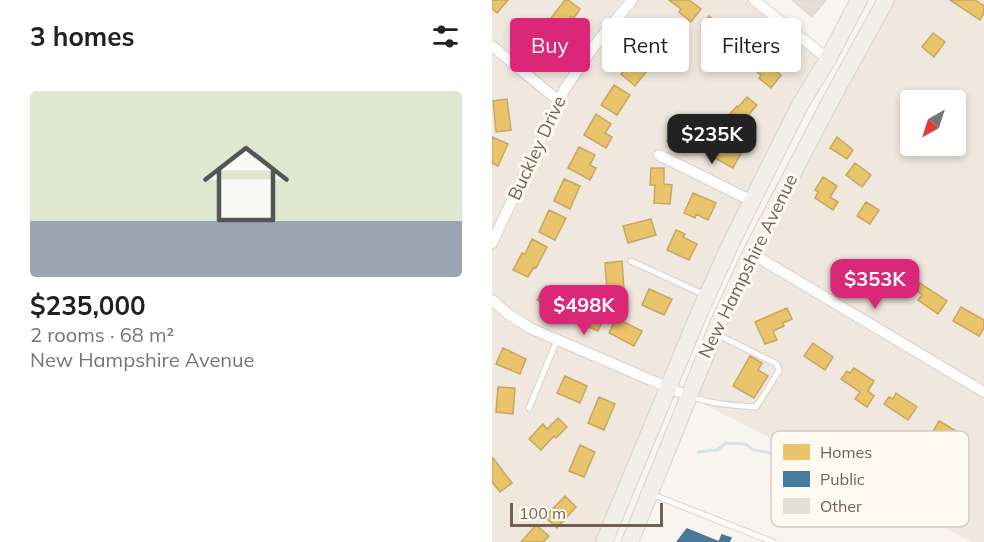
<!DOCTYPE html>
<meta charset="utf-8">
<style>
:root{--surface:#fff;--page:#f6f6f6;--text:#202124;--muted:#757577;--accent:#db2777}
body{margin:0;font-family:Mulish,sans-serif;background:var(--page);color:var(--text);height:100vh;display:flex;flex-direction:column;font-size:22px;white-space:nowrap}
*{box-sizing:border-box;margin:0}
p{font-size:20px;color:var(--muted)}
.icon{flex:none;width:33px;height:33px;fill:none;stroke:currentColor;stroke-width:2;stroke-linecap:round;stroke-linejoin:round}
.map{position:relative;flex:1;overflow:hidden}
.sheet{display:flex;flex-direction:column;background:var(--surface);width:492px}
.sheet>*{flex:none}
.guide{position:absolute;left:18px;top:18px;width:384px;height:54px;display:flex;gap:12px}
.needle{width:39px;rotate:219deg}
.fabs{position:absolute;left:408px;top:90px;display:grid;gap:12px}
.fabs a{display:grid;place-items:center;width:66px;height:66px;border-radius:6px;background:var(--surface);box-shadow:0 3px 9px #0003;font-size:30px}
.scale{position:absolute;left:18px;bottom:15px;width:153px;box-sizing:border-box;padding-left:6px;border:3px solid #746051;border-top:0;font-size:16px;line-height:21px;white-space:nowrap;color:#746051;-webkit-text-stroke:4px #fefaf2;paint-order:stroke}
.price{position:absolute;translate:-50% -51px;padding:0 14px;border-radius:12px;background:var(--accent);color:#fff;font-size:20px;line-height:39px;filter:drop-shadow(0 2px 3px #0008)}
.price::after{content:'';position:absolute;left:50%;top:36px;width:18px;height:14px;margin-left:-9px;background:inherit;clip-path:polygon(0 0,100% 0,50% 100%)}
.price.current{background:#222;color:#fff}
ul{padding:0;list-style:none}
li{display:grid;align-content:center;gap:12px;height:318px;padding:0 30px}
li span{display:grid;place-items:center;height:186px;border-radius:6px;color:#555}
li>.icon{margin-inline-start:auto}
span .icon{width:108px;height:108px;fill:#fffc;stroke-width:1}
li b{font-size:26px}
h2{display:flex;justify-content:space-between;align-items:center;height:72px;padding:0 30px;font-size:26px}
.tag{padding:0 21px;border-radius:6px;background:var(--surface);box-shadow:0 3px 9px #0003;font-size:21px;line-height:54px}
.tag.current{background:var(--accent);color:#fff}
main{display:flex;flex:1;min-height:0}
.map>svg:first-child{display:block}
.residential{fill:#f0e8de;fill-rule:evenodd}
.homes{fill:#e9c46a;stroke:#c6a662;stroke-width:1.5}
.public{fill:#457b9d;stroke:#537386;stroke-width:1.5}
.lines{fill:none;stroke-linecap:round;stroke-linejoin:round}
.stream{stroke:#d2e3e7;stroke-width:3}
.building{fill:#e4ded7;stroke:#e0d9d2;stroke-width:1.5}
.lane-casing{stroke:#d7d2cd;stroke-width:7}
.street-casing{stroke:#d7d2cd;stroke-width:12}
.primary-casing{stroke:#d9d2cd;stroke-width:18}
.lane{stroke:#fefefd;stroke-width:5}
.street{stroke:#fefefd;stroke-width:10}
.primary{stroke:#f2efe8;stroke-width:16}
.labels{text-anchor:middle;stroke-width:6;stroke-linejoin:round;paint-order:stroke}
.street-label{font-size:18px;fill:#746051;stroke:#fefaf2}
.key{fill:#fefaf2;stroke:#d5ccc2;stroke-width:1.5}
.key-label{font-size:16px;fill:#746051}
</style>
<main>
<section class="sheet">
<h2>3 homes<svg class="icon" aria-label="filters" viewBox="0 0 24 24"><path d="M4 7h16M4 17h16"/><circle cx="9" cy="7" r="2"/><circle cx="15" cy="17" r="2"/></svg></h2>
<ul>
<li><span style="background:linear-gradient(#dfe7d0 70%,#9aa5b1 0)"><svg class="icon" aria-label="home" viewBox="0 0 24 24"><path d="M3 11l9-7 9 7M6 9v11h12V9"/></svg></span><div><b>$235,000</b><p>2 rooms · 68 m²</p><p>New Hampshire Avenue</p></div></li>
</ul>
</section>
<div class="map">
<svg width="492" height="542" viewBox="0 0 492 542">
<rect width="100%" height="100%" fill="#f8f5f0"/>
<path class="residential" d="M0 0H262L336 59 308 105 112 542H0Z
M394 0H492V542H480L196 396ZM418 100H464V146H418Z"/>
<path class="homes" d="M0 0H16L5 13 0 9Z
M73 0H76L88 9 82 18 79 16 71 27 59 18Z
M177 0H197L209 9 199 22 187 12 189 9Z
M458 0H483L492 6V13L488 20Z
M217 16 236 31 225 44 221 40 219 43 212 37 217 32 209 25Z
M168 22 178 30 168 43 171 45 162 57 149 47Z
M37 23 63 36 56 52 30 39Z
M441 33 453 42 442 57 430 47Z
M243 38 262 53 254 64 235 49Z
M144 56 158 67 143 86 129 74Z
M268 58 289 75 279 88 267 78 269 75 260 68Z
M122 85 138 95 125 115 109 105Z
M255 97 265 105 246 127 235 117 245 106 246 107Z
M15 99 19 130 4 132 1 101Z
M104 114 119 124 113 133 120 137 114 148 92 135Z
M201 118 212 130 206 135 209 138 201 145 194 138 182 148 175 141Z
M0 137 16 144 6 166 0 163Z
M230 137 251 150 241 168 219 156Z
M345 137 361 150 355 159 338 148Z
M87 147 103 155 98 165 104 168 98 180 76 168Z
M363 163 379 175 370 187 354 175Z
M159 168H172V184L180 185 178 204 162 203 163 185H158Z
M331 177 345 186 338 197 346 202 341 210 323 198 326 192 323 190Z
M72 179 88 186 78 209 62 201Z
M201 193 224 203 216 220 204 214 203 218 192 213Z
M374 202 387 210 378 224 365 216Z
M57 210 74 218 63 240 47 232Z
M159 219 164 235 136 243 131 226Z
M184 230 193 234 191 237 205 244 197 260 175 250Z
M40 239 55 247 44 268 42 267 36 277 21 270 30 253 33 254Z
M389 260 414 277 406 290 386 277 389 273 383 269Z
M130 261 132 290 115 291 113 263Z
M428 283 455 301 446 314 426 300 430 295 424 290Z
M54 286 79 300 70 315 45 300Z
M157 289 180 299 172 315 150 305Z
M91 303 114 313 106 331 84 321Z
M469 307 492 320V328L487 336 461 321Z
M295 308 300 319 291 323 292 326 281 331 285 340 273 344 263 322Z
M124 318 150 331 142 346 117 333Z
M321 343 341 357 333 370 312 356Z
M11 348 34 359 28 374 4 364Z
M258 356 270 363 266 370 276 376 262 398 241 386Z
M362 368 382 381 376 391 382 396 375 407 363 399 368 392 349 379 355 371 358 373Z
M73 376 95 386 88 403 65 393Z
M6 387 23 388 21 414 4 412Z
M404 393 425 407 416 420 392 404 397 397 401 399Z
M107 397 123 404 112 430 96 423Z
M66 418 75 427 64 438 62 436 49 450 37 439 51 424 55 429Z
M447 421 473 436 467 447 459 443 458 445 439 435Z
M88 445 103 452 92 477 77 471Z
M1 458 20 483 8 492 0 482V459Z
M73 496 84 507 65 528 53 517Z
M44 525 57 536 51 542H29Z"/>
<path class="public" d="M195 529 227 542 230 535 239 538 237 542H185Z"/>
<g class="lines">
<path class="stream" d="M206 452 225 450 234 443 254 444 261 450 280 453 305 454 322 451 340 450 374 454 398 471V486"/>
</g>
<path class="building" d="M300 0H334L320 17Z"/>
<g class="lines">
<defs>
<path id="lane" d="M139 261 213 295
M200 397C221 404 242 406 264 407L287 371 285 364 224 334
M37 408 65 340
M159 494 281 542"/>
<path id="street" d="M262 0 336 59
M0 46 67 101
M167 155 260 201
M0 243 72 90 103 45 140 0
M259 253 492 392
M0 300 16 314 40 329 196 396"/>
<path id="primary" d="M112 542 208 311 239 243 308 105 336 59 367 0
M138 542 227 322 259 253 339 100 394 0"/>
</defs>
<use href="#lane" class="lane-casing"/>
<use href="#street" class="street-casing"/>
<use href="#primary" class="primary-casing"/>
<use href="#lane" class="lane"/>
<use href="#street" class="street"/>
<use href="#primary" class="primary"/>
</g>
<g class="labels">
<g class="street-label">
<text transform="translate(45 148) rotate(-65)" y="6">Buckley Drive</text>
<text transform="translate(256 266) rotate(-64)" y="6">New Hampshire Avenue</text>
</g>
</g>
<rect x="279" y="431" width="198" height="96" rx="9" class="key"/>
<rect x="291" y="444" width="27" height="16" fill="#e9c46a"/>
<rect x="291" y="471" width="27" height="16" fill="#457b9d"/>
<rect x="291" y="498" width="27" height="16" fill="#e4ded7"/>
<g class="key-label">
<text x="328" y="458">Homes</text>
<text x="328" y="485">Public</text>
<text x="328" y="512">Other</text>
</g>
</svg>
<div class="fabs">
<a><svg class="needle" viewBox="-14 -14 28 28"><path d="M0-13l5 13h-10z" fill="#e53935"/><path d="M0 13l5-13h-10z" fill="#757577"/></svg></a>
</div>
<div class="scale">100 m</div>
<b class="price current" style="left:220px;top:165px">$235K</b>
<b class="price" style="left:383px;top:310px">$353K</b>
<b class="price" style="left:92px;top:336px">$498K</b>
<div class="guide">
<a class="tag current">Buy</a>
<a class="tag">Rent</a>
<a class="tag">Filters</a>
</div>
</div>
</main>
